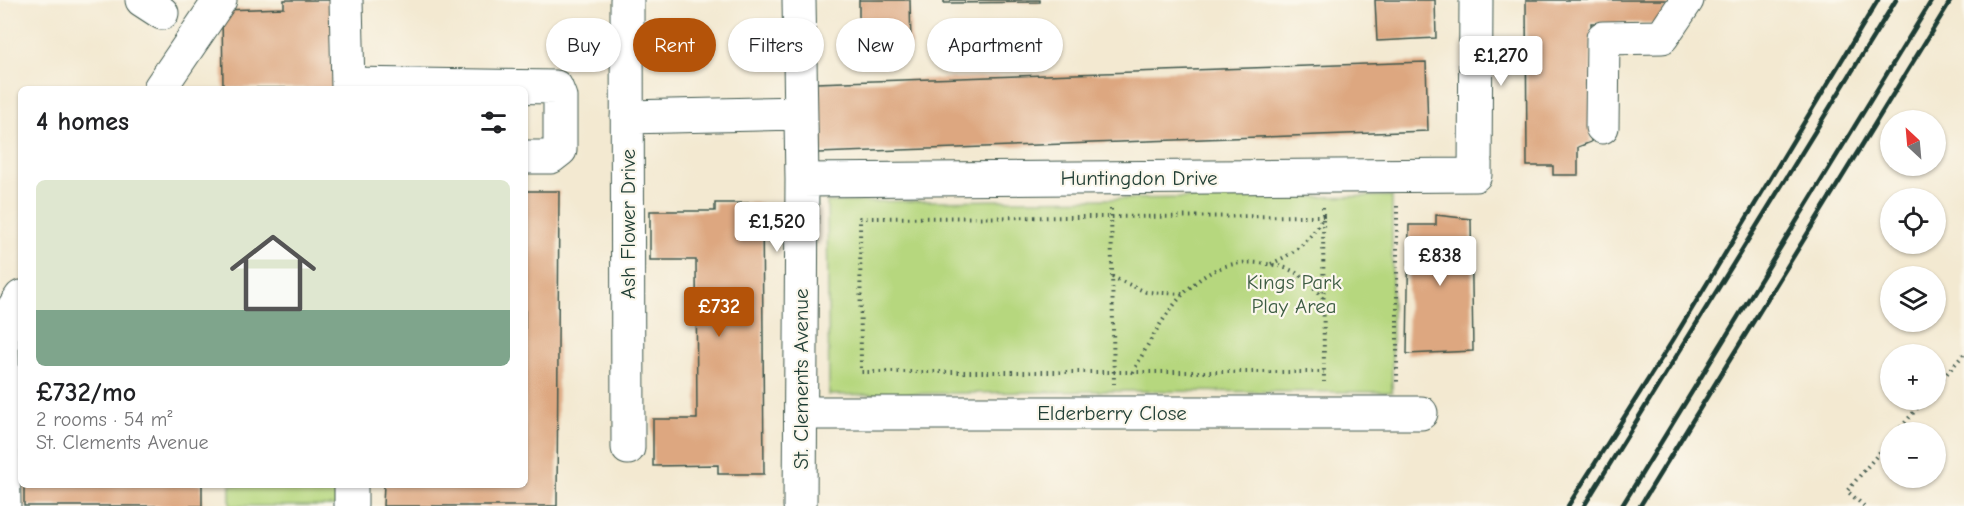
<!DOCTYPE html>
<meta charset="utf-8">
<style>
:root{--surface:#fff;--page:#f6f6f6;--text:#202124;--muted:#757577;--line:#e0e0e0;--accent:#b45309}
body{margin:0;font-family:"Comic Neue",sans-serif;background:var(--page);color:var(--text);height:100vh;display:flex;flex-direction:column;font-size:22px;white-space:nowrap}
*{box-sizing:border-box;margin:0}
p{font-size:20px;color:var(--muted)}
.icon{flex:none;width:33px;height:33px;fill:none;stroke:currentColor;stroke-width:2;stroke-linecap:round;stroke-linejoin:round}
.map{position:relative;flex:1;overflow:hidden}
.drawer{position:absolute;left:18px;top:86px;width:510px;height:402px;display:flex;flex-direction:column;background:var(--surface);border-radius:9px;box-shadow:0 2px 4px #0004}
.drawer>*{flex:none}
.hud{position:absolute;left:546px;top:18px;width:570px;height:54px;display:flex;gap:12px}
.needle{width:39px;rotate:334deg}
.tools{position:absolute;left:1880px;top:110px;display:grid;gap:12px}
.tools a{display:grid;place-items:center;width:66px;height:66px;border-radius:50%;background:var(--surface);box-shadow:0 2px 4px #0004;font-size:30px}
.price{position:absolute;translate:-50% -51px;padding:0 14px;border-radius:6px;background:#fff;color:#222;font-size:20px;line-height:39px;filter:drop-shadow(0 2px 3px #0008)}
.price::after{content:'';position:absolute;left:50%;top:36px;width:18px;height:14px;margin-left:-9px;background:inherit;clip-path:polygon(0 0,100% 0,50% 100%)}
.price.current{background:var(--accent);color:#fff}
ul{padding:0;list-style:none}
li{display:grid;align-content:center;gap:12px;height:318px;padding:0 18px}
li+li{border-top:2px solid var(--line)}
li span{display:grid;place-items:center;height:186px;border-radius:9px;color:#555}
li>.icon{margin-inline-start:auto}
span .icon{width:108px;height:108px;fill:#fffc;stroke-width:1}
li b{font-size:26px}
h2{display:flex;justify-content:space-between;align-items:center;height:72px;padding:0 18px;font-size:26px}
.pill{padding:0 21px;border-radius:27px;background:var(--surface);box-shadow:0 2px 4px #0004;font-size:21px;line-height:54px}
.pill.current{background:var(--accent);color:#fff}
.map>svg:first-child{display:block}
.green{fill:#b6d77e;stroke:#6a8a59;stroke-width:1.5}
.building{fill:#dda780}
.lines{fill:none;stroke-linecap:round;stroke-linejoin:round}
.minor-casing{stroke:#3f574c;stroke-width:35}
.path{stroke:#3f574c;stroke-width:4;stroke-dasharray:1.5 4.5;stroke-linecap:butt}
.minor{stroke:#fff;stroke-width:33}
.rail{stroke:#1f3d34;stroke-width:4.5}
.labels{text-anchor:middle;stroke-width:4.5;stroke-linejoin:round;paint-order:stroke}
.street-label{font-size:21px;fill:#1f3d34;stroke:#fbf7ec}
.park-label{font-size:21px;fill:#3d5c43;stroke:#fbf7ec}
</style>
<div class="map">
<svg width="1964" height="506" viewBox="0 0 1964 506">
<rect width="100%" height="100%" fill="#fbf7ec"/>
<filter id="ink" filterUnits="userSpaceOnUse"><feTurbulence type="fractalNoise" baseFrequency=".0167" numOctaves="2"/><feDisplacementMap in="SourceGraphic" scale="12" xChannelSelector="R" yChannelSelector="G"/><feConvolveMatrix kernelMatrix="1 2 1 2 8 2 1 2 1" color-interpolation-filters="sRGB"/></filter>
<filter id="wash" filterUnits="userSpaceOnUse"><feTurbulence type="fractalNoise" baseFrequency=".008" numOctaves="4" result="noise"/><feDisplacementMap in="SourceGraphic" scale="24" xChannelSelector="R" yChannelSelector="G"/><feGaussianBlur stdDeviation="1.35" result="paint"/><feColorMatrix in="noise" values="0 0 0 0 0 0 0 0 0 0 0 0 0 0 0 0 0 1.4 0 .05"/><feComposite in="paint" operator="in"/></filter>
<g filter="url(#wash)">
<rect width="100%" height="100%" fill="#f3e9d1"/>
<path class="green" d="M1392 196V392L1110 391 829 395 827 202Z
M230 485H337V506H230Z"/>
<g id="blocks">
<path class="building" d="M284 0H331L333 88H223L222 10 284 8Z
M859 0H910L911 48H859Z
M944 0H1040V2L944 3Z
M1375 0H1435L1436 38 1377 41Z
M1526 0H1672L1657 23H1591V142L1578 147V175H1553V166H1527Z
M1426 62 1428 131 818 153 816 83Z
M525 191H559L557 506H383L384 484H525Z
M715 203H762L764 474H718V465L653 466V419H697L696 260H650V211H715Z
M1436 215 1471 219 1473 351 1407 354 1409 225H1436Z
M24 484H202V506H24Z"/>
</g>
</g>
<g filter="url(#ink)">
<use href="#blocks" fill-opacity="0" stroke="#3f574c" stroke-width="1.5"/>
<g class="lines">
<defs>
<path id="minor" d="M142 0 162 13
M346 0 348 88
M627 0 628 448
M799 0 802 180 800 506
M348 84 556 87 560 97V150L551 157H525
M160 88 220 0
M627 117 800 113
M1602 127 1603 38 1662 37 1687 0
M802 180 1475 175 1476 0
M802 413H1421
M351 484V506
M4 506 2 325 21 297"/>
</defs>
<use href="#minor" class="minor-casing"/>
<path class="path" d="M1397 206V385
M1323 207 1324 382
M1111 209 1114 384
M1271 264C1295 253 1312 240 1323 216L860 218 861 372H1324
M1112 277 1146 292 1183 294
M1133 372C1160 322 1193 256 1259 263 1291 266 1304 274 1323 299
M1935 387 1964 354
M1897 432 1925 399
M1864 506 1847 491 1890 440"/>
<use href="#minor" class="minor"/>
<path class="rail" d="M1568 506 1673 340 1878 0
M1584 506 1896 0
M1622 506 1932 0
M1640 506 1951 0"/>
</g>
</g>
<g class="labels">
<g class="street-label">
<text x="1139" y="185">Huntingdon Drive</text>
<text transform="translate(628 224) rotate(-90)" y="7">Ash Flower Drive</text>
<text transform="translate(801 379) rotate(-90)" y="7">St. Clements Avenue</text>
<text x="1112" y="420">Elderberry Close</text>
</g>
<g class="park-label">
<text x="1294" y="289">Kings Park<tspan x="1294" dy="24">Play Area</tspan></text>
</g>
</g>
</svg>
<div class="tools">
<a><svg class="needle" viewBox="-14 -14 28 28"><path d="M0-13l5 13h-10z" fill="#e53935"/><path d="M0 13l5-13h-10z" fill="#757577"/></svg></a>
<a><svg class="icon" aria-label="locate" viewBox="0 0 24 24"><circle cx="12" cy="12" r="6"/><path d="M12 2v4M12 18v4M2 12h4M18 12h4"/></svg></a>
<a><svg class="icon" aria-label="layers" viewBox="0 0 24 24"><path d="M12 4l9 5-9 5-9-5zM3 14l9 5 9-5"/></svg></a>
<a>+</a>
<a>−</a>
</div>
<b class="price" style="left:1501px;top:87px">£1,270</b>
<b class="price" style="left:777px;top:253px">£1,520</b>
<b class="price" style="left:1440px;top:287px">£838</b>
<b class="price current" style="left:719px;top:338px">£732</b>
<div class="hud">
<a class="pill">Buy</a>
<a class="pill current">Rent</a>
<a class="pill">Filters</a>
<a class="pill">New</a>
<a class="pill">Apartment</a>
</div>
<section class="drawer">
<h2>4 homes<svg class="icon" aria-label="filters" viewBox="0 0 24 24"><path d="M4 7h16M4 17h16"/><circle cx="9" cy="7" r="2"/><circle cx="15" cy="17" r="2"/></svg></h2>
<ul>
<li><span style="background:linear-gradient(#dfe7d0 70%,#7fa58c 0)"><svg class="icon" aria-label="home" viewBox="0 0 24 24"><path d="M3 11l9-7 9 7M6 9v11h12V9"/></svg></span><div><b>£732/mo</b><p>2 rooms · 54 m²</p><p>St. Clements Avenue</p></div></li>
</ul>
</section>
</div>
